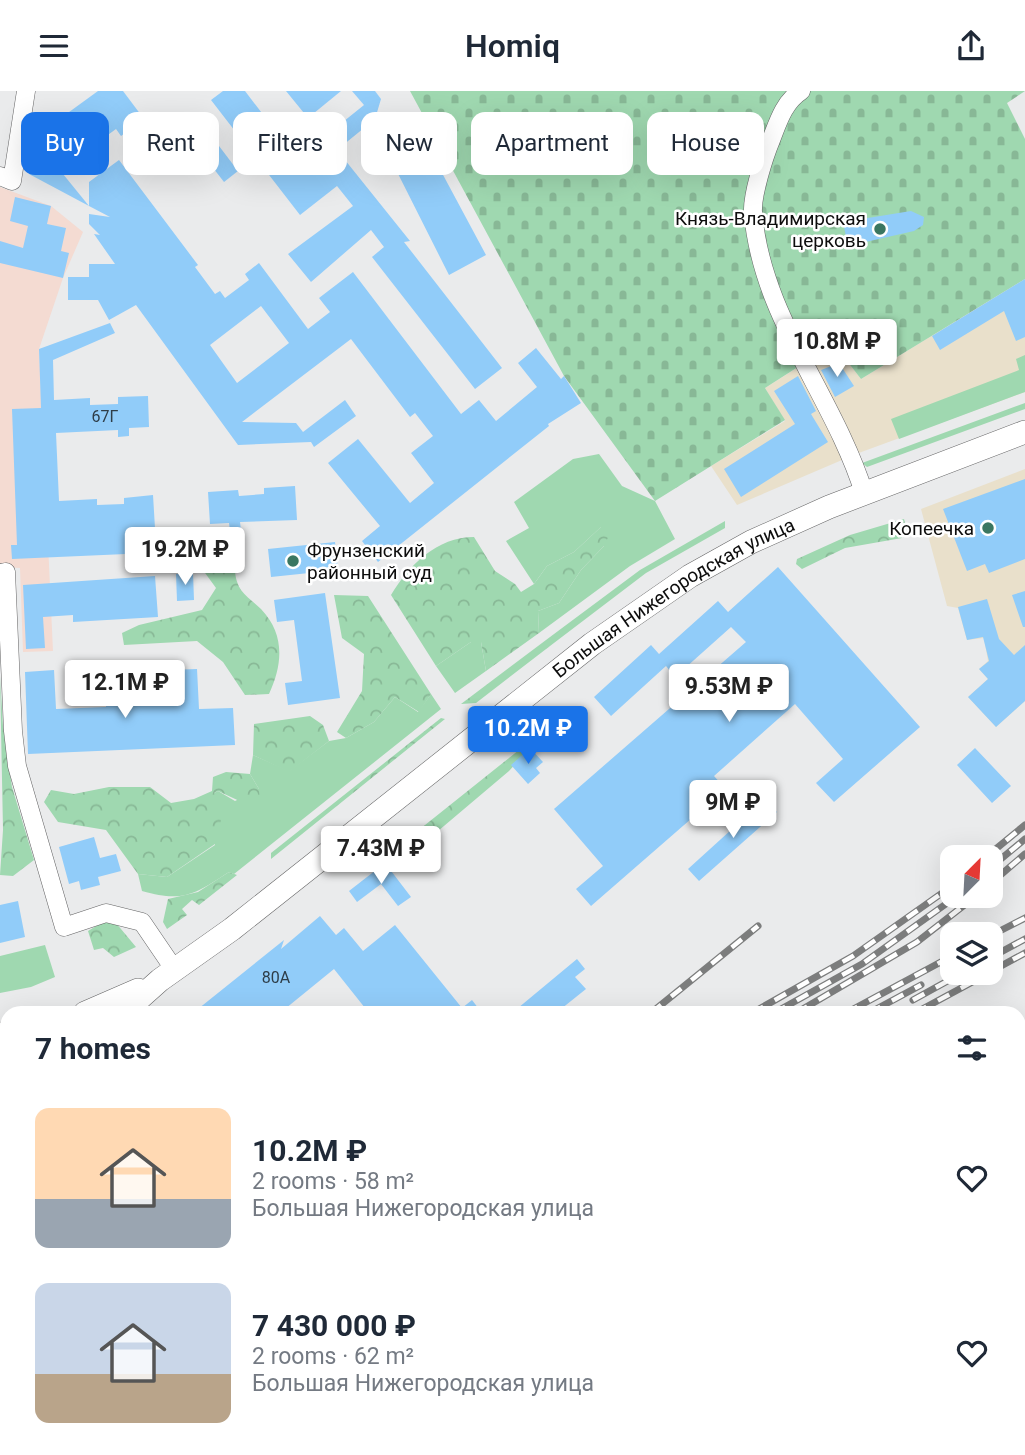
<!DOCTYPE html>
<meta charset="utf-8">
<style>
:root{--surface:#fff;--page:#f2f2f3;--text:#1f2937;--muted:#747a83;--accent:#1a73e8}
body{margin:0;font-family:Roboto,sans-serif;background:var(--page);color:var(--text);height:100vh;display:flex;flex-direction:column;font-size:26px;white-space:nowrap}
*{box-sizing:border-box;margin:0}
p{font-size:23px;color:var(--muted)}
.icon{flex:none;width:38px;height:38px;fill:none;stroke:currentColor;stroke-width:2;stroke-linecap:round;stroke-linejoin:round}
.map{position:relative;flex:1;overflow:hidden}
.drawer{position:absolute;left:0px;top:915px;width:1026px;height:450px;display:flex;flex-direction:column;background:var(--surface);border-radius:21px 21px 0 0;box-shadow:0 7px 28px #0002}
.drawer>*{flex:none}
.hud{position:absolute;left:21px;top:21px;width:984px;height:63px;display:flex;gap:14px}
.needle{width:46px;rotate:24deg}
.fabs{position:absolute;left:940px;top:754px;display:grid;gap:14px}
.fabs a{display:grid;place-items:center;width:63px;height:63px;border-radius:14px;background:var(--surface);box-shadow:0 7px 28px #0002;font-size:35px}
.price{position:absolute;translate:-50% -60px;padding:0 16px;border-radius:7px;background:#fff;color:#222;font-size:23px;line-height:46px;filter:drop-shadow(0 2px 4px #0008)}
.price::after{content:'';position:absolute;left:50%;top:42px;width:21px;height:16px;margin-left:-10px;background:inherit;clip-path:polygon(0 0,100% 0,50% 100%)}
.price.selected{background:var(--accent);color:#fff}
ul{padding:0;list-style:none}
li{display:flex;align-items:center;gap:21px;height:175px;padding:0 35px}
li span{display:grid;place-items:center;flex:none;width:196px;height:140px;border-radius:14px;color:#555}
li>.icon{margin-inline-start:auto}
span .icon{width:84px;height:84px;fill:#fffc;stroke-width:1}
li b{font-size:30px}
h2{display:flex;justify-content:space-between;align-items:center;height:84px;padding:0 35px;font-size:30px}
.pill{padding:0 24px;border-radius:14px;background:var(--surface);box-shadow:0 7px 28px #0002;font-size:24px;line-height:63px}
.pill.selected{background:var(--accent);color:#fff}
header{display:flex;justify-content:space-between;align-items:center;height:91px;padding:0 35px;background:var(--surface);font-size:32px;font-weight:600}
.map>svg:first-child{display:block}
.commercial{fill:#e9e0cb}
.medical{fill:#f4dbd2}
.green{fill:#9fd8b0}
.forest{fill:url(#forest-crowns)}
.cemetery{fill:url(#cemetery-stones)}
.water{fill:url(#water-ripples)}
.building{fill:#91ccf9;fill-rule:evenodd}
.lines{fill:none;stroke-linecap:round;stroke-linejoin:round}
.minor-casing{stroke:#646465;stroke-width:19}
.major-casing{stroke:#646465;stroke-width:24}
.minor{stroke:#fff;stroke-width:18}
.major{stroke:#fff;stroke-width:23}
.rail-casing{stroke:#7c7d7d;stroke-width:7}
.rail{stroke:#fff;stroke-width:4.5;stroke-dasharray:13;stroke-linecap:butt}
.poi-dot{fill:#3a7661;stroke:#fff;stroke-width:2.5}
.labels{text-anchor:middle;stroke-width:5;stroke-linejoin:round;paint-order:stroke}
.number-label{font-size:16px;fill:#2e3d48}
.poi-label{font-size:19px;fill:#0d0d0d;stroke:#fff;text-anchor:end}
.street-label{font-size:19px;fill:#0d0d0d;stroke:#fff}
</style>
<header><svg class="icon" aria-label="menu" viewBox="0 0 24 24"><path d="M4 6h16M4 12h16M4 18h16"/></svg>Homiq<svg class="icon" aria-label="share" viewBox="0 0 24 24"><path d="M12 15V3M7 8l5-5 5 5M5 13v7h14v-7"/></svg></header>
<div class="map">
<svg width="1025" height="1364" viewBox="0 0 1025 1364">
<defs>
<pattern id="forest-crowns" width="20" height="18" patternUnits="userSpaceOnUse" patternTransform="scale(1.75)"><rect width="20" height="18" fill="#9fd8b0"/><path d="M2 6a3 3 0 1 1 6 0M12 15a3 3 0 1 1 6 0" fill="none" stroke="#88b896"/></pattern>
<pattern id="cemetery-stones" width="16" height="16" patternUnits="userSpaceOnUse" patternTransform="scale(1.75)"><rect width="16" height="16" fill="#9fd8b0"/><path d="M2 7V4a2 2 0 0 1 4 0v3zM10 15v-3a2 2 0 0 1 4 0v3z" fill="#88b896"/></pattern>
<pattern id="water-ripples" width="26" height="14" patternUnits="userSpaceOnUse" patternTransform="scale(1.75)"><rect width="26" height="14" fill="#74cfd9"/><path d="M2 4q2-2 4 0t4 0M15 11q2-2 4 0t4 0" fill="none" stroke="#63b1b9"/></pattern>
</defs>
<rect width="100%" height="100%" fill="#eaebec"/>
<path class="commercial" d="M1025 188V301L856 363 737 414 711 375 785 330 765 297 835 253 861 288Z
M1025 378V610L996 636 968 606 988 588 979 578 988 570 984 547 967 549 958 517 947 515 921 418Z"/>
<path class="medical" d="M0 96 51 115 83 141 63 187 39 258 53 560 23 561 20 477 0 476Z"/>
<path class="green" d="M1025 264V301L899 348 891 328 1019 279 1016 268Z
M1025 312V318L867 376 862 372Z
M599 363 622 395 655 410 675 448 630 475 539 542 538 520 559 512 581 479 604 455 601 436 574 461 547 475 534 493 506 450 529 437 514 411 573 368Z
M725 430V437L646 482 550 555V546L640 479Z
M471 551H481L486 580 455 602 436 575Z
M431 603 441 618 234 783 229 781C195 803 183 812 142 800L138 783 167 786 215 754 214 702 218 700 235 710 259 698 250 683 253 664 289 680 329 650 346 647 374 631 395 606 418 621Z
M45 854 55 886 31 896 0 902V865Z"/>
<path class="forest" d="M904 428 906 435 902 447 845 457 802 478 796 473 797 468 850 444Z
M602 435 612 438 604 455 581 479 559 512 538 520 539 542 486 580 481 551H471L436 575 391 504C409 474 437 446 474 446L495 480 515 493 521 501 534 493 547 475 574 461Z
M219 451C243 472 229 479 241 499 246 506 255 512 261 518 285 543 283 573 269 603L245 604 223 571 197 550 124 554 122 542 139 534 202 519 216 497 192 464Z
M334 504 368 505 431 603 419 621 395 606 374 631 346 647 337 641 362 600 364 563 342 547Z
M550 546V555L476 612 461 613Z
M0 585 3 635 12 696 34 769 13 785 0 784 3 739Z
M310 625 323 634 329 650 289 681 253 664 254 633Z
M441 627 445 628 271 768V762Z
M549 635 554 640 530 657 509 680 399 773 391 771 390 762Z
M226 681 250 683 259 698 261 720 218 700 214 702 223 721 215 753 167 786 138 783 106 739 58 731 44 711 51 699 74 703 109 696H150L171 712 194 708 212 700 213 686Z
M229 781 237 784 199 814 192 809 182 818 187 824 167 838 163 831 168 808 198 801Z
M111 826 136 856 114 866 103 857 94 859 88 840Z"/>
<path class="cemetery" d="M410 0H1025L1007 12 1025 48V188L861 288 834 253 765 297 785 329 655 410 564 285Z"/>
<path class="water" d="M1019 1127 1025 1130V1214L1019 1211Z"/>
<path class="building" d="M98 0H123L144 28 121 45 116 38 67 74 43 40Z
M223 0H245L297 68 364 14 352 0H375L381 8 375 28 337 59 410 150 404 151 502 277 475 298 372 166 384 156 371 139 311 191 288 163 353 115 337 95 300 124 211 9Z
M286 0H341L308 27Z
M194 22 238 80 224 91 179 33Z
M412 26 486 164 449 184 379 45Z
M29 62 63 83 89 115 29 83Z
M119 69 198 174 195 176 215 203 220 200 225 207 249 189 245 183 259 172 308 238 330 221 319 207 353 181 461 323 479 309 496 330 537 296 518 272 536 257 561 288 564 285 581 312 548 333 549 335 378 471 362 450 380 435 328 372 358 348 410 412 434 392 411 362 433 345 415 322 410 326 351 248 242 331 296 332 303 341 345 309 356 325 314 356 311 351 238 354 136 214 109 229 98 209H68V186H89V173H115L94 143 100 144 89 133V123L110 126 89 115V91ZM261 215 289 252 237 292 210 254Z
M15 106 51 115 47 133 66 137 61 160 69 162 63 187 0 172V150L23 157 28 135 10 130Z
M911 120 924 126 923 134 914 140 848 155 843 131Z
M1025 188V246L1016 250 1004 220 940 259 932 245Z
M110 232 115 242 53 269 54 309 90 307V314L118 313V306L148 305 149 336 129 337V345L118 346V339L56 342 59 410 97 408V414L124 413V407L153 404 155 437 135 438 136 444 126 445V463L12 468 11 454H17L12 318 41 317 39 258Z
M839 272 854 295 835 306 821 279Z
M798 285 816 320 811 323 828 351 741 406 724 378 795 333 774 300Z
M1025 388V468L989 482 985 473 967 480 943 418Z
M295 395 297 429 240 431 241 439 230 440 229 432 210 433 208 401 238 399 239 405 264 403V397Z
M335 451 338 479 271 486 268 458Z
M778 476 920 636 834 711 816 692 843 668 795 613 714 685 723 695 696 718 699 721 591 815 576 798 603 775 554 718 746 551 731 536 675 586 666 575 611 625 594 606 651 554 659 563 718 510 728 521Z
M193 482 194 509 177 510 176 483Z
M155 485 158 526 73 531V524L43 526 45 557 26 558 23 494Z
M1025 500V536H1023L1012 504Z
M325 502 340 607 288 614 285 592 302 590 294 529 277 531 274 509Z
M987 508 999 548 1014 564 1025 554V610L996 636 968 606 988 588 979 578 989 570 983 546 967 549 958 516Z
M197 578 199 618 233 617 235 654 28 663 25 581 54 579 56 618 106 616V605L123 604V613L157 611 156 597 171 596 170 579Z
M530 657 543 671 536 677 540 682 528 693 511 674Z
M975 657 1011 695 992 712 957 674Z
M765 708 777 721 699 790 688 778Z
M94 746 100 767 116 763 121 780 98 786 100 794 81 799 79 790 69 793 59 756Z
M385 772 411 806 398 815 381 793 357 811 349 800Z
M18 810 25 846 0 852V814Z
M320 825 336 844 344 837 363 860 395 834 462 917 472 909 482 922H369L334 878 280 922H193L284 849 281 858Z
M577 868 585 878 575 886 586 898 556 922H512Z"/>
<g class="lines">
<defs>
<path id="minor" d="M801 0C784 11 778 31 771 49 764 66 752 104 753 121 761 225 834 306 864 402
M0 85 12 90 26 0
M0 482 6 481 13 640 17 675 64 836 106 822 142 831 174 878
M649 1364 651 1358"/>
<g id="major">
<path d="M85 922 138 899"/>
<path id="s1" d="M123 922 160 889 232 838 592 553 690 485 751 451 829 416 1025 341"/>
<path d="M0 943 7 942"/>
<path d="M0 1002 7 999"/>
</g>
</defs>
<use href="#minor" class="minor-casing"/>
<use href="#major" class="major-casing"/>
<use href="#minor" class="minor"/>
<use href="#major" class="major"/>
<defs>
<path id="rail" d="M986 766 1025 734
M990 777 1025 748
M990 793 1025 763
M990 845 1025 827
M990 867 1025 848
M990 881 1025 862
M913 909 962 882
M651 922 758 835
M752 922 853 865 952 795
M774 922 862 873 957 805
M796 922 917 851 976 805
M846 922 952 865
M869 922 921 894
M915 922 989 882
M1018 989 1025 985
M0 1330 7 1328
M0 1352 7 1349
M1018 1354 1025 1341
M283 1364 298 1358
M662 1364 664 1358"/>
</defs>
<use href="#rail" class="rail-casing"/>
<use href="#rail" class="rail"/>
</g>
<g class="poi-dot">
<circle cx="880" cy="138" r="7"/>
<circle cx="988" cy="437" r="7"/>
<circle cx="293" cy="470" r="7"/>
</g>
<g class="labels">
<g class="number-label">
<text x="105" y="331">67Г</text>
<text x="276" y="892">80А</text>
</g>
<g class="poi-label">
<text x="866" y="134">Князь-Владимирская<tspan x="866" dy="22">церковь</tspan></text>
<text x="974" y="444">Копеечка</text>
<text x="307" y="466" text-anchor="start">Фрунзенский<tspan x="307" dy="22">районный суд</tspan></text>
</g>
<g class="street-label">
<text dy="7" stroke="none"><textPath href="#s1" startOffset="691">Большая Нижегородская улица</textPath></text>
</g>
</g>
</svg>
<div class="fabs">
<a><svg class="needle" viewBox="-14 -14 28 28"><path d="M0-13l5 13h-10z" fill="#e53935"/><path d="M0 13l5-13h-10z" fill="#747a83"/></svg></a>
<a><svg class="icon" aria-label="layers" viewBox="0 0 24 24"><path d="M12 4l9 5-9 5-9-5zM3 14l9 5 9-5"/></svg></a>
</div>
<b class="price" style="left:837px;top:288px">10.8M ₽</b>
<b class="price" style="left:185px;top:496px">19.2M ₽</b>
<b class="price" style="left:125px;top:629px">12.1M ₽</b>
<b class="price" style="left:729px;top:633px">9.53M ₽</b>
<b class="price selected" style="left:528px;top:675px">10.2M ₽</b>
<b class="price" style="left:733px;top:749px">9M ₽</b>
<b class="price" style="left:381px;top:795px">7.43M ₽</b>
<div class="hud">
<a class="pill selected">Buy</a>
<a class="pill">Rent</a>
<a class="pill">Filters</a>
<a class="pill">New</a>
<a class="pill">Apartment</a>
<a class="pill">House</a>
</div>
<section class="drawer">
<h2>7 homes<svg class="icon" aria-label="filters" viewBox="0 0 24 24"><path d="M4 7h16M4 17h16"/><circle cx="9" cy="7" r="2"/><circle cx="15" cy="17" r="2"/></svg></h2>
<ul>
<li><span style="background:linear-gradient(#ffd9b3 65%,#9aa5b1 0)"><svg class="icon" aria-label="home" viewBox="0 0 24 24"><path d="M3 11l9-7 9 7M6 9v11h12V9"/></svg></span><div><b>10.2M ₽</b><p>2 rooms · 58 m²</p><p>Большая Нижегородская улица</p></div><svg class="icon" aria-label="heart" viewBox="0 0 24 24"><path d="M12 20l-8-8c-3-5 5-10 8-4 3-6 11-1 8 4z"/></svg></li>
<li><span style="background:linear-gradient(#c9d6e8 65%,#b9a48a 0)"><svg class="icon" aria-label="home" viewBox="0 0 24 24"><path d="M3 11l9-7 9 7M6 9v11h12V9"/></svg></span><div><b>7 430 000 ₽</b><p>2 rooms · 62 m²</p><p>Большая Нижегородская улица</p></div><svg class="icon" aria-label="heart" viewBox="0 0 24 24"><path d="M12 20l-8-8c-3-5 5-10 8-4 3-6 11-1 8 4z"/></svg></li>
</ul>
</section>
</div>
